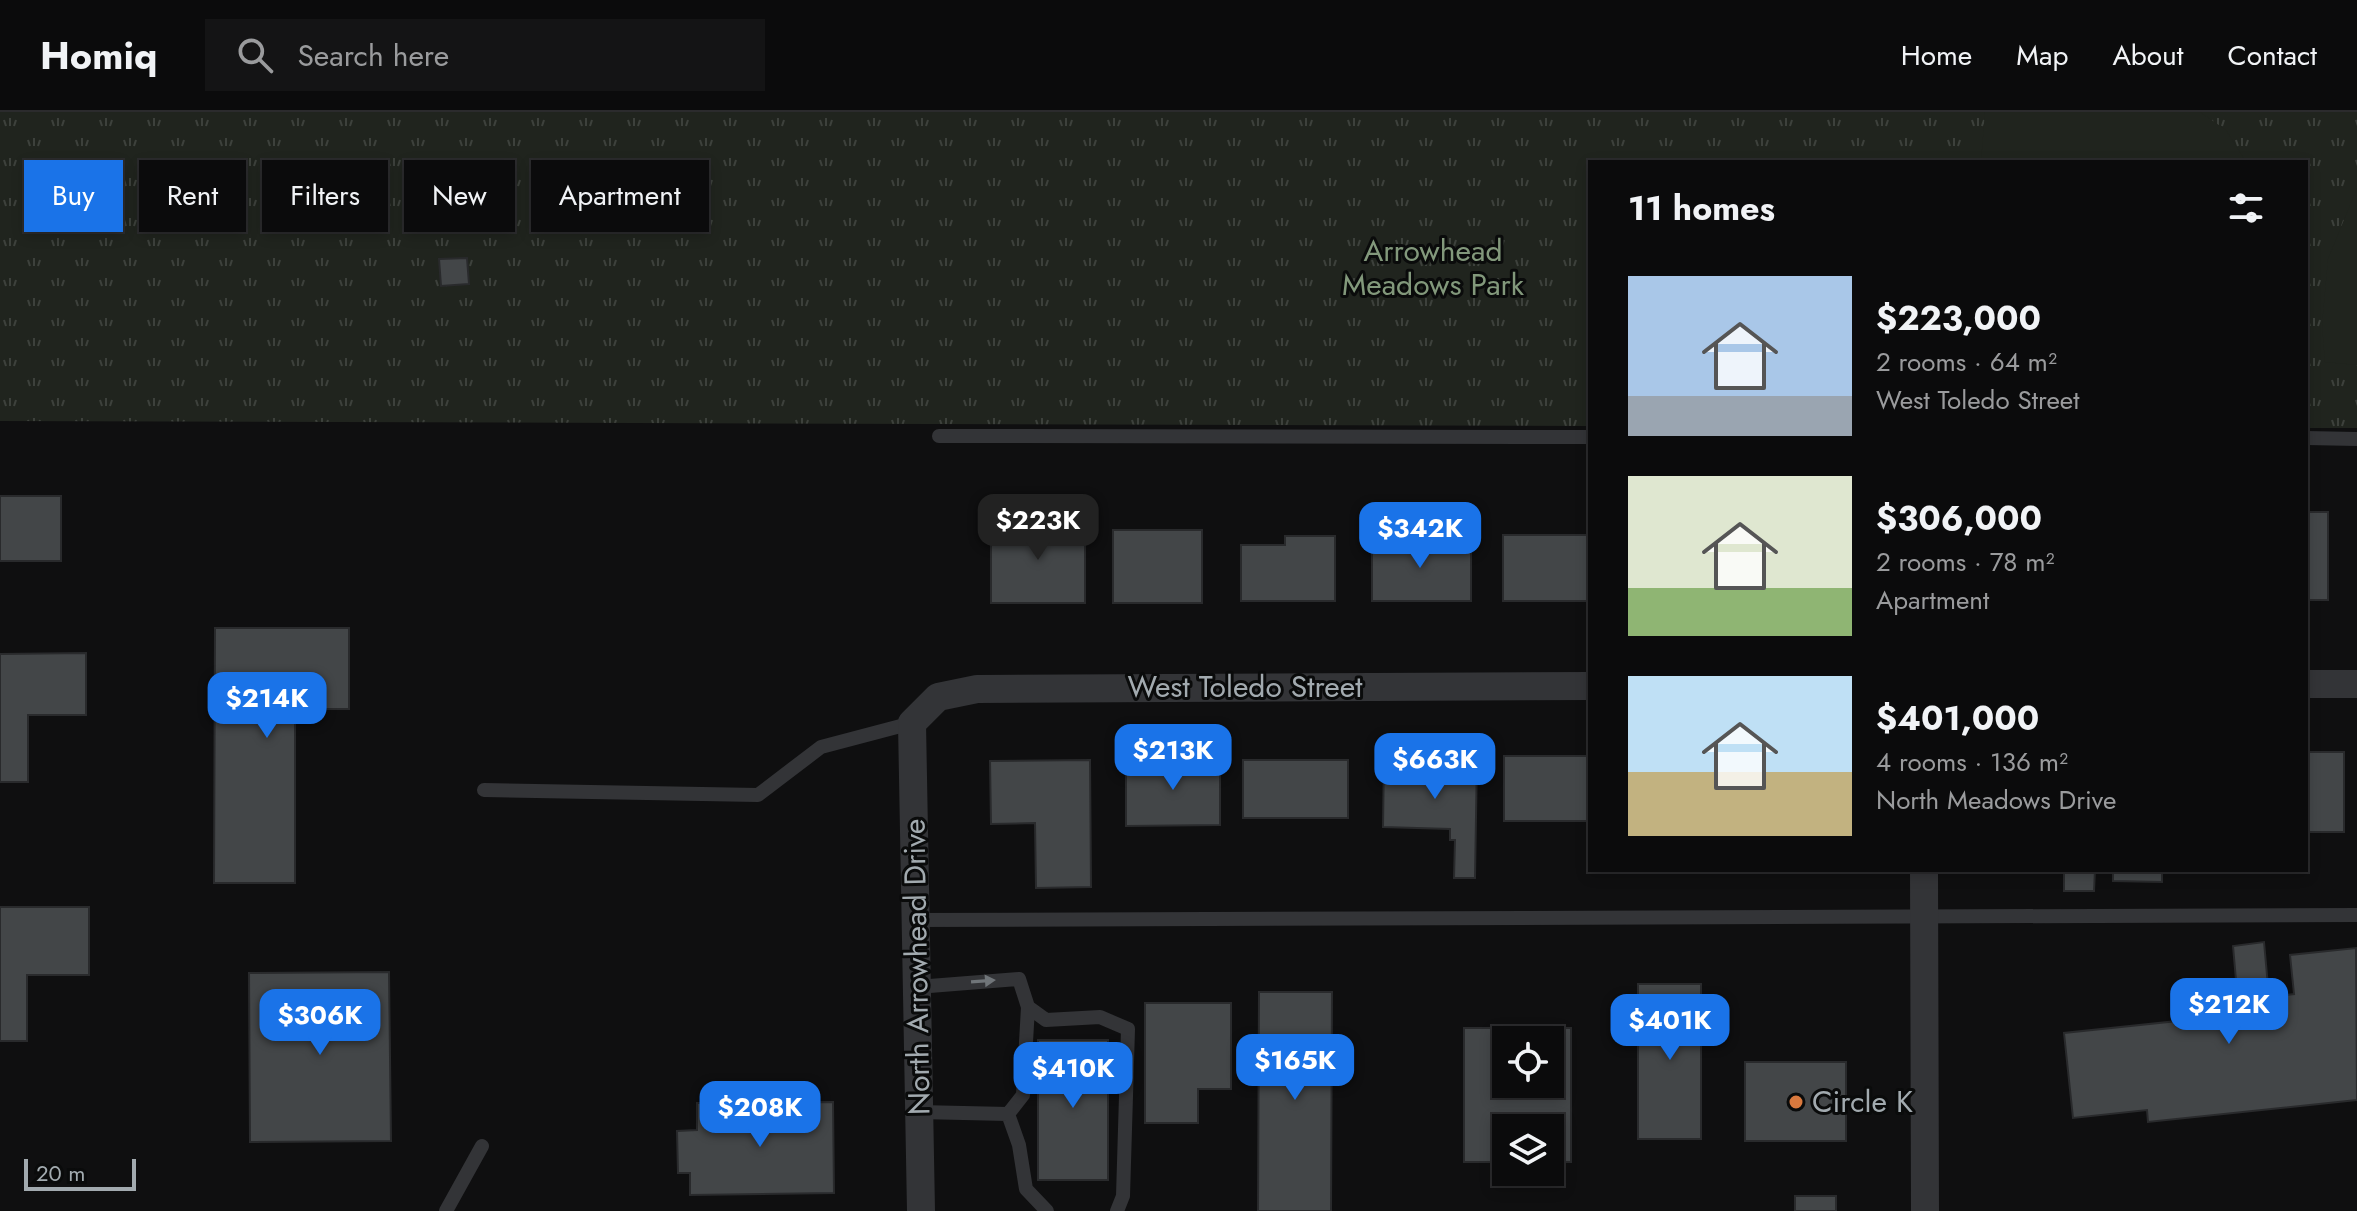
<!DOCTYPE html>
<meta charset="utf-8">
<style>
:root{--surface:#0b0b0c;--page:#141415;--text:#f1f3f6;--muted:#9a9b9d;--line:#2b2b2d;--accent:#1a73e8}
body{margin:0;font-family:Jost,sans-serif;background:var(--page);color:var(--text);height:100vh;display:flex;flex-direction:column;font-size:30px;white-space:nowrap}
*{box-sizing:border-box;margin:0}
p{font-size:26px;color:var(--muted)}
.icon{flex:none;width:44px;height:44px;fill:none;stroke:currentColor;stroke-width:2;stroke-linecap:round;stroke-linejoin:round}
.map{position:relative;flex:1;overflow:hidden}
.side{position:absolute;left:1588px;top:48px;width:720px;height:712px;display:flex;flex-direction:column;background:var(--surface);border-radius:0px;box-shadow:0 4px 12px #0003,0 0 0 2px var(--line)}
.side>*{flex:none}
.hud{position:absolute;left:24px;top:48px;width:760px;height:72px;display:flex;gap:16px}
.tools{position:absolute;left:1492px;top:914px;display:grid;gap:16px}
.tools a{display:grid;place-items:center;width:72px;height:72px;border-radius:0px;background:var(--surface);box-shadow:0 4px 12px #0003,0 0 0 2px var(--line);font-size:40px}
.scale{position:absolute;left:24px;bottom:20px;width:112px;box-sizing:border-box;padding-left:8px;border:4px solid #a2aaaf;border-top:0;font-size:22px;line-height:28px;white-space:nowrap;color:#a2aaaf;-webkit-text-stroke:6px #0a0b0b;paint-order:stroke}
.price{position:absolute;translate:-50% -68px;padding:0 18px;border-radius:16px;background:var(--accent);color:#fff;font-size:26px;line-height:52px;filter:drop-shadow(0 2px 4px #0008)}
.price::after{content:'';position:absolute;left:50%;top:48px;width:24px;height:18px;margin-left:-12px;background:inherit;clip-path:polygon(0 0,100% 0,50% 100%)}
.price.selected{background:#222;color:#fff}
ul{padding:0;list-style:none}
li{display:flex;align-items:center;gap:24px;height:200px;padding:0 40px}
li span{display:grid;place-items:center;flex:none;width:224px;height:160px;border-radius:0px;color:#555}
li>.icon{margin-inline-start:auto}
span .icon{width:96px;height:96px;fill:#fffc;stroke-width:1}
li b{font-size:34px}
h2{display:flex;justify-content:space-between;align-items:center;height:96px;padding:0 40px;font-size:34px}
.tag{padding:0 28px;border-radius:0px;background:var(--surface);box-shadow:0 4px 12px #0003,0 0 0 2px var(--line);font-size:28px;line-height:72px}
.tag.selected{background:var(--accent);color:#fff}
header{display:flex;align-items:center;gap:48px;box-sizing:border-box;height:112px;padding:0 40px;background:var(--surface);border-bottom:2px solid var(--line)}
header strong{font-size:38px}
nav{display:flex;gap:44px;margin-inline-start:auto;font-size:28px}
.search{width:560px;height:72px;background:var(--page);display:flex;align-items:center;gap:20px;box-sizing:border-box;padding:0 28px;border-radius:0px;color:var(--muted);font-size:30px}
.map>svg:first-child{display:block}
.grass{fill:url(#grass-tufts)}
.pitch{fill:#20241e}
.building{fill:#434648;stroke:#292a2c;stroke-width:2;fill-rule:evenodd}
.lines{fill:none;stroke-linecap:round;stroke-linejoin:round}
.service{stroke:#333437;stroke-width:14}
.minor{stroke:#333437;stroke-width:28}
.oneway{fill:#707579}
.poi-dot{fill:#d9793e;stroke:#0a0b0b;stroke-width:3}
.labels{text-anchor:middle;stroke-width:6;stroke-linejoin:round;paint-order:stroke}
.park-label{font-size:30px;fill:#82987b;stroke:#0a0b0b}
.street-label{font-size:30px;fill:#a2aaaf;stroke:#0a0b0b}
.poi-label{font-size:30px;fill:#a2aaaf;stroke:#0a0b0b;text-anchor:start}
</style>
<header>
<strong>Homiq</strong>
<div class="search"><svg class="icon" aria-label="search" viewBox="0 0 24 24"><circle cx="10" cy="10" r="6"/><path d="M15 15l6 6"/></svg>Search here</div>
<nav><a>Home</a><a>Map</a><a>About</a><a>Contact</a></nav>
</header>
<div class="map">
<svg width="2357" height="1099" viewBox="0 0 2357 1099">
<defs>
<pattern id="grass-tufts" width="24" height="20" patternUnits="userSpaceOnUse" patternTransform="scale(2)"><rect width="24" height="20" fill="#20241e"/><path d="M3 7l-1-3M5 7V3M7 7l1-3M15 17l-1-3M17 17v-4M19 17l1-3" fill="none" stroke="#3d413c"/></pattern>
</defs>
<rect width="100%" height="100%" fill="#0f0f10"/>
<path class="grass" d="M0 0H2357V316H2306V50H1590V314L0 309Z"/>
<path class="pitch" d="M1985 0H2200L2226 18 2246 50H1981Z
M2357 76V253L2325 250 2322 213 2328 147Z"/>
<path class="building" d="M467 146 469 172 441 174 439 147Z
M0 384H61V449H0Z
M2306 400H2328V488H2306Z
M991 410H1085V491H991Z
M1113 418H1202V491H1113Z
M1503 423H1590V489H1503Z
M1285 424H1335V489H1241V433H1285Z
M1372 424H1429V433H1471V489H1372Z
M215 516H349V597H295V771H214Z
M86 541V603H28V670H0V542Z
M2306 640H2344V720H2306Z
M1384 644 1477 645 1475 766H1454L1455 728H1450V717L1383 715Z
M1504 644H1590V709H1504Z
M1220 645V713L1126 714V646Z
M1090 648 1091 775 1036 776 1035 711 991 712 990 649Z
M1243 648H1348V706H1243Z
M2064 758H2095L2094 779H2064Z
M2113 758H2162V770L2113 769Z
M0 795H89V863H27V929H0Z
M2264 830 2269 885 2294 882 2290 843 2356 836 2357 988 2148 1010 2147 998 2073 1006 2064 921 2177 909 2173 875 2236 868 2233 834Z
M389 860 391 1029 250 1030 249 861Z
M1638 872H1701V1027H1638Z
M1259 880H1332L1331 1099H1258Z
M1145 891H1231V977H1198V1011H1145Z
M1464 916H1571V1050H1550V1016H1506V1050H1464ZM1506 928H1550V972H1506Z
M1038 928H1108V1068H1038Z
M1745 950H1846V1029H1745Z
M833 990 834 1081 690 1083V1061H678L677 1019 697 1018V991Z
M1795 1084H1836V1099H1795Z"/>
<g class="lines">
<path class="service" d="M939 324 1590 325
M2306 326 2357 327
M484 678 758 683 821 635 912 611
M916 808 2357 803
M917 875 1019 867 1028 895 1023 983 1008 1002
M1028 895 1046 908 1100 905 1128 917 1123 1084 1117 1099
M919 1000 1008 1002 1019 1033 1026 1077 1047 1099
M446 1099 482 1034"/>
<path class="minor" d="M2306 572H2357
M1924 758 1925 1099
M921 1099 912 611 938 585 977 577 1590 574"/>
</g>
<defs><path id="oneway-solid" d="M-6-.8H1V-3.2L6.5 0L1 3.2V.8H-6Z" transform="scale(2)"/></defs>
<use class="oneway" href="#oneway-solid" transform="translate(983 869) rotate(-4)"/>
<circle class="poi-dot" cx="1796" cy="990" r="8"/>
<g class="labels">
<g class="park-label">
<text x="1433" y="149">Arrowhead<tspan x="1433" dy="34">Meadows Park</tspan></text>
</g>
<g class="street-label">
<text x="1245" y="585">West Toledo Street</text>
<text transform="translate(917 855) rotate(-91)" y="10">North Arrowhead Drive</text>
</g>
<g class="poi-label">
<text x="1812" y="1000">Circle K</text>
</g>
</g>
</svg>
<div class="tools">
<a><svg class="icon" aria-label="locate" viewBox="0 0 24 24"><circle cx="12" cy="12" r="6"/><path d="M12 2v4M12 18v4M2 12h4M18 12h4"/></svg></a>
<a><svg class="icon" aria-label="layers" viewBox="0 0 24 24"><path d="M12 4l9 5-9 5-9-5zM3 14l9 5 9-5"/></svg></a>
</div>
<div class="scale">20 m</div>
<b class="price selected" style="left:1038px;top:450px">$223K</b>
<b class="price" style="left:1420px;top:458px">$342K</b>
<b class="price" style="left:267px;top:628px">$214K</b>
<b class="price" style="left:1173px;top:680px">$213K</b>
<b class="price" style="left:1435px;top:689px">$663K</b>
<b class="price" style="left:2229px;top:934px">$212K</b>
<b class="price" style="left:320px;top:945px">$306K</b>
<b class="price" style="left:1670px;top:950px">$401K</b>
<b class="price" style="left:1295px;top:990px">$165K</b>
<b class="price" style="left:1073px;top:998px">$410K</b>
<b class="price" style="left:760px;top:1037px">$208K</b>
<div class="hud">
<a class="tag selected">Buy</a>
<a class="tag">Rent</a>
<a class="tag">Filters</a>
<a class="tag">New</a>
<a class="tag">Apartment</a>
</div>
<section class="side">
<h2>11 homes<svg class="icon" aria-label="filters" viewBox="0 0 24 24"><path d="M4 7h16M4 17h16"/><circle cx="9" cy="7" r="2"/><circle cx="15" cy="17" r="2"/></svg></h2>
<ul>
<li><span style="background:linear-gradient(#a9c7e8 75%,#9aa5b1 0)"><svg class="icon" aria-label="home" viewBox="0 0 24 24"><path d="M3 11l9-7 9 7M6 9v11h12V9"/></svg></span><div><b>$223,000</b><p>2 rooms · 64 m²</p><p>West Toledo Street</p></div></li>
<li><span style="background:linear-gradient(#dfe7d0 70%,#8fb573 0)"><svg class="icon" aria-label="home" viewBox="0 0 24 24"><path d="M3 11l9-7 9 7M6 9v11h12V9"/></svg></span><div><b>$306,000</b><p>2 rooms · 78 m²</p><p>Apartment</p></div></li>
<li><span style="background:linear-gradient(#bfe0f5 60%,#c2b280 0)"><svg class="icon" aria-label="home" viewBox="0 0 24 24"><path d="M3 11l9-7 9 7M6 9v11h12V9"/></svg></span><div><b>$401,000</b><p>4 rooms · 136 m²</p><p>North Meadows Drive</p></div></li>
</ul>
</section>
</div>
